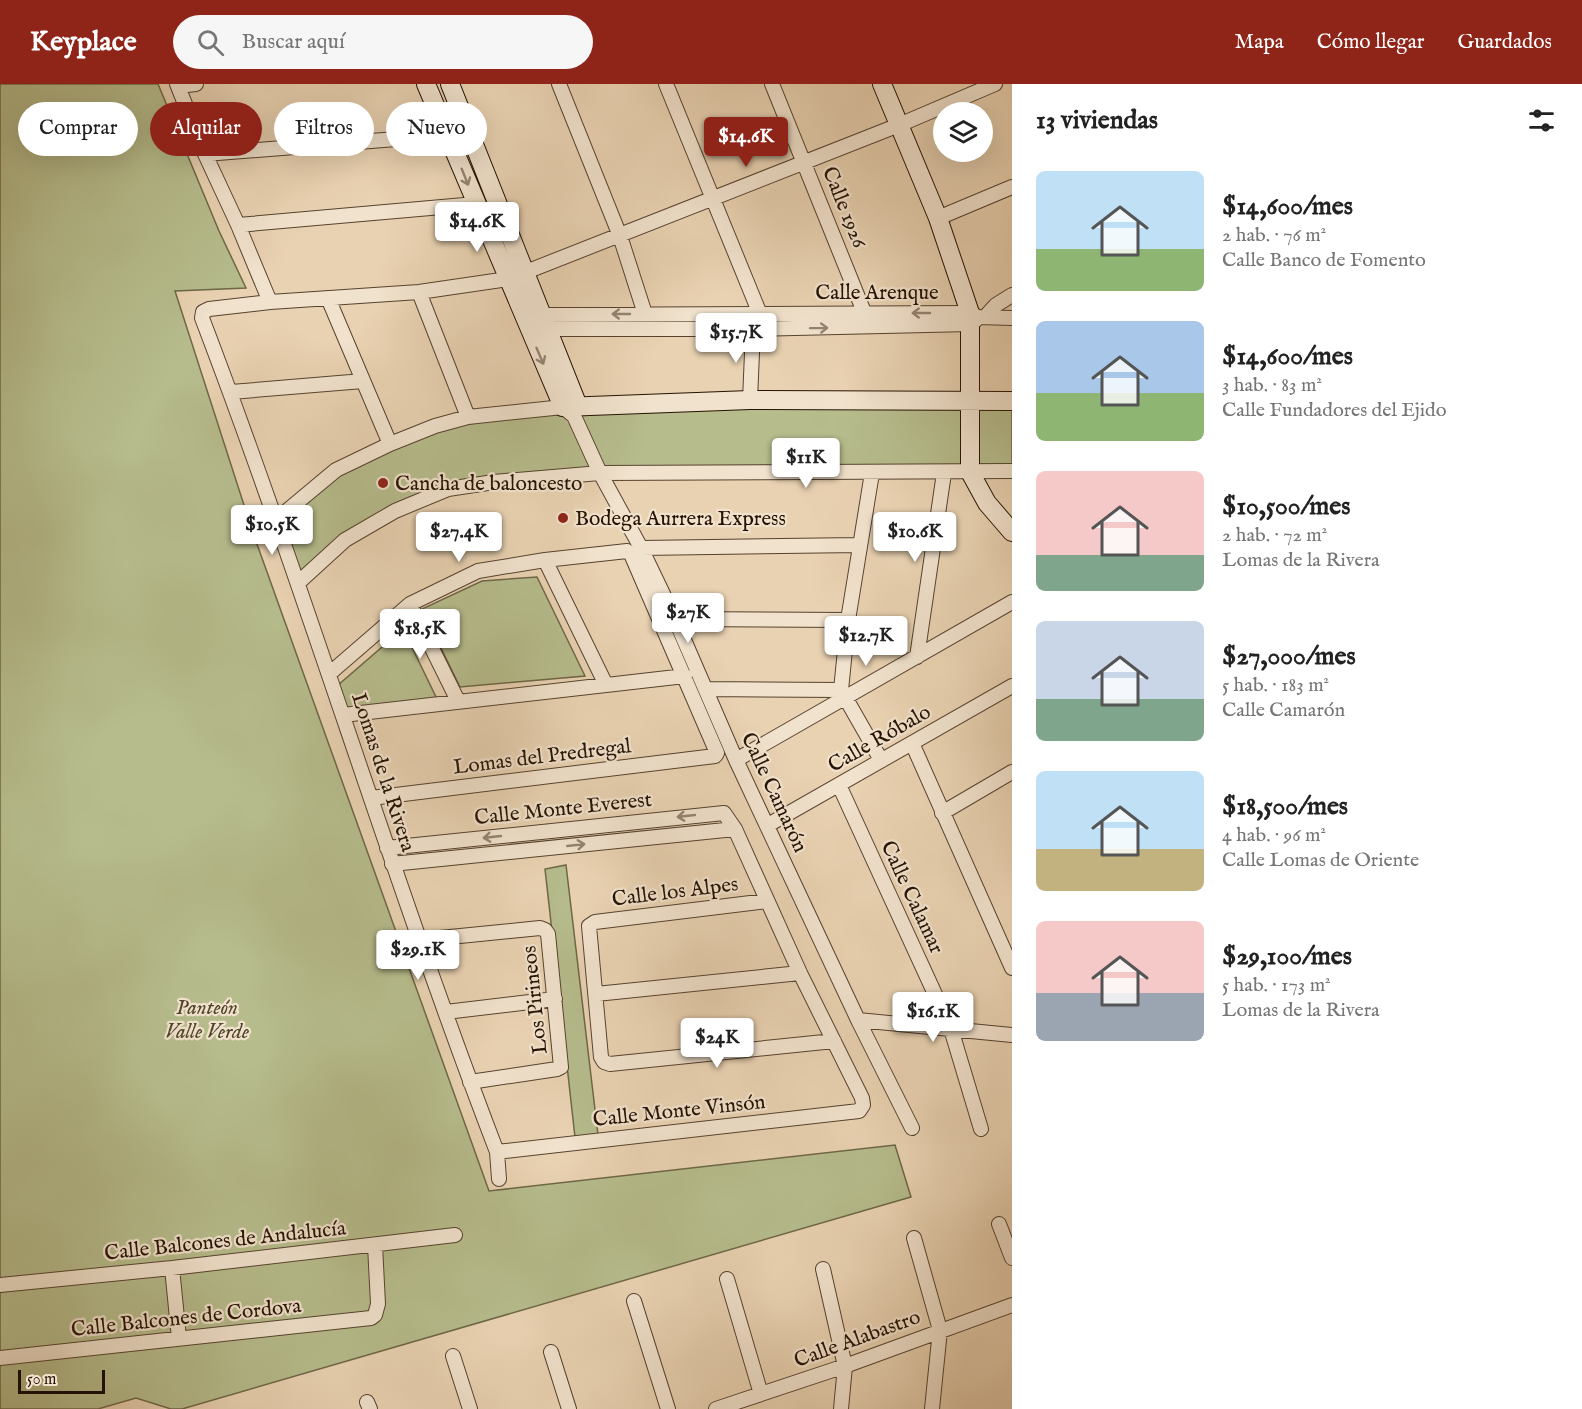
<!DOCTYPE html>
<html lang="es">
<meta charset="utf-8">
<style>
:root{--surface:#fff;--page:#f6f6f6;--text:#222;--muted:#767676;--accent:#8f2418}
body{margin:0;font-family:"IM FELL English",serif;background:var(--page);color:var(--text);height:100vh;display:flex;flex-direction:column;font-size:22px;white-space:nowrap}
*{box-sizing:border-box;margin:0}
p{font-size:20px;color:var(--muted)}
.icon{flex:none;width:33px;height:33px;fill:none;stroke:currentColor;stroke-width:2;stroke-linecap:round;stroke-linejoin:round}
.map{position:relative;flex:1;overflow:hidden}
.drawer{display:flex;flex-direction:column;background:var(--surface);width:570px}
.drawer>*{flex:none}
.top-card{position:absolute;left:18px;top:18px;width:570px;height:54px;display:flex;gap:12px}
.tools{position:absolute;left:933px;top:18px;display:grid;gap:12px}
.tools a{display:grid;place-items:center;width:60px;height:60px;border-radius:50%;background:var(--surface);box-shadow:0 6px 24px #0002;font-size:30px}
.scale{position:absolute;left:18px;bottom:15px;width:87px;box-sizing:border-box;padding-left:6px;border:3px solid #251202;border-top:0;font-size:16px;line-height:21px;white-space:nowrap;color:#251202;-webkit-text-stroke:4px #f1e2cd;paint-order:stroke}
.price{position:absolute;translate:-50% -51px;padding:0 14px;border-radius:6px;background:#fff;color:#222;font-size:20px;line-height:39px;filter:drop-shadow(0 2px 3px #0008)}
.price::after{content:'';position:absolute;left:50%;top:36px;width:18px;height:14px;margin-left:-9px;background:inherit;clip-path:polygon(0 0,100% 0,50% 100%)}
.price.current{background:var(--accent);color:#fff}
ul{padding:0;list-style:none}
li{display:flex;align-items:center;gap:18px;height:150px;padding:0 24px}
li span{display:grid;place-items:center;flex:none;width:168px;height:120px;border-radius:9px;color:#555}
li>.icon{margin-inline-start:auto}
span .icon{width:72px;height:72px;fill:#fffc;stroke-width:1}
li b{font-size:26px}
h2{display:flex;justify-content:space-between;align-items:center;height:72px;padding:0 24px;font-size:26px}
.tag{padding:0 21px;border-radius:27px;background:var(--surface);box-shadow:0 6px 24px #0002;font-size:21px;line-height:54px}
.tag.current{background:var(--accent);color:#fff}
header{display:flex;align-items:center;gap:36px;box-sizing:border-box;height:84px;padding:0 30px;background:var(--accent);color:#fff}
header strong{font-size:28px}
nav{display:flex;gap:33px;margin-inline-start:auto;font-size:21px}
.search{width:420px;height:54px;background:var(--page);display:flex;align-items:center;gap:15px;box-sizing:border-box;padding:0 21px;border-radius:33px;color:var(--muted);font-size:22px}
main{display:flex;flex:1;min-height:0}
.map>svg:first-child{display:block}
.green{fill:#b6bc8c;stroke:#6e6747;stroke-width:1.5}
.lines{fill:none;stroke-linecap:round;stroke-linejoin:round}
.street-casing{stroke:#56422e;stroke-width:16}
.secondary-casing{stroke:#251202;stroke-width:20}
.street{stroke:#f1e2cd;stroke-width:14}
.secondary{stroke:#f1e2cd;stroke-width:18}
.oneway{stroke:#958472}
.poi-dot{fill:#8f2418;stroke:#f1e2cd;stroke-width:2}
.labels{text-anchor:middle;stroke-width:4.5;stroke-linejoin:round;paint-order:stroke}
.street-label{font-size:21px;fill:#251202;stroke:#f1e2cd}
.poi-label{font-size:21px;fill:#251202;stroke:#f1e2cd;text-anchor:start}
.park-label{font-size:21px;font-style:italic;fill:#50452b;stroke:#f1e2cd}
</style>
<header>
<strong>Keyplace</strong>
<div class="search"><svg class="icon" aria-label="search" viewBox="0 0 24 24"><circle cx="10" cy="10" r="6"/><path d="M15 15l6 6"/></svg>Buscar aquí</div>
<nav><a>Mapa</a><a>Cómo llegar</a><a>Guardados</a></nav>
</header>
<main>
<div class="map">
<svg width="1012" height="1325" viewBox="0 0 1012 1325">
<rect width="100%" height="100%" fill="#e9d2b2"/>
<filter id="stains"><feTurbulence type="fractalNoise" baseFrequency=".00333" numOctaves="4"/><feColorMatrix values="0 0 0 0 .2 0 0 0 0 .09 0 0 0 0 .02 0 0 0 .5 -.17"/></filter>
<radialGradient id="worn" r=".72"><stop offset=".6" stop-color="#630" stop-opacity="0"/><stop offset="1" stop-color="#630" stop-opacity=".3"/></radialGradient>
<path class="green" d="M0 0H158L219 147 246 204 175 207 253 449 489 1107 895 1061 911 1113 182 1325H171L136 1314 98 1325H0Z
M1012 317V387L494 398 395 427 299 498 276 436 336 386 468 333 563 323 598 382 578 322Z
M537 493 585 592 460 603 422 525 482 497Z
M403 545 437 615 348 628 337 602Z
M566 781 598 1051 575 1053 545 785Z"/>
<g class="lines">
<defs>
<path id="street" d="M177 0 205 70 238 141 270 218
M559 0 620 152 645 230
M666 0 760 230
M772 0 864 228
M178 2 196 0
M205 70 447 51
M938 134 1012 103
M238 141 476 120
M419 208 468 333
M328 214 390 360
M535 231 970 229 978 233 1012 234
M985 233 996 221 1012 211
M539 245H753L971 240 977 235
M231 308 363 297
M750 316 753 245
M872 389 848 536 841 606 881 676
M276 436 336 386 390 360 435 342 468 333 563 323 574 332 600 389 641 464 675 535 736 676 858 936 912 1044
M641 464 859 461
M545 476 606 601
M299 498 345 456 395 427 448 405 494 398 600 389 1012 387
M410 520 458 617
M675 535 848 536
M917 573 944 389
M329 590 410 520 478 487 545 476 627 467 631 470 717 669 715 672 371 714
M706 605 841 606
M343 631 685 592
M912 659 1012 884
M736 676 1012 518
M839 701 951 945 981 1045
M942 729 1012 688
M768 741 1012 602
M387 764 724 729 735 745 800 889 862 1014 863 1021 859 1027 497 1068
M392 780 735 745
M767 817 595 838 589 842 601 973 604 978 610 980 834 957
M420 856 540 844 545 846 548 850 561 983 557 985 470 998
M596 910 800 889
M446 928 555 915
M858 936 1012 951
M499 1095 497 1068C391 792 307 509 202 234L203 228 209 225 270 218 419 208 508 195 899 41 995 0
M999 1140 1012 1174
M914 1154 940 1246 932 1325
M172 1184 179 1254
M823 1185 845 1282 841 1325
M727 1195 761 1310
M0 1201 172 1184 455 1151
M634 1217 668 1325
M551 1268 569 1325
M453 1272 470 1325
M0 1274 371 1234 375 1231 378 1220 375 1161
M367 1318 370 1325
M716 1325 845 1282 1012 1221"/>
<path id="secondary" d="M426 0 563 323 750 316 1012 317
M450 0 578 322
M882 0 938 134 970 229V388L987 419 1012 448"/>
</defs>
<use href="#street" class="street-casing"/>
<use href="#secondary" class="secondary-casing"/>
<use href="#street" class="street"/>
<use href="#secondary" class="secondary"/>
</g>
<defs><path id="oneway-shaft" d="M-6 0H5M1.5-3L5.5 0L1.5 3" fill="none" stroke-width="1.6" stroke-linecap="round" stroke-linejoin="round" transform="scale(1.5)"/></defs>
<g class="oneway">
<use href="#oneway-shaft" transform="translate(465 93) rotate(68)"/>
<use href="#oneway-shaft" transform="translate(921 229) rotate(-180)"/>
<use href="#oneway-shaft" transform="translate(621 230) rotate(180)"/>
<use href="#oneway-shaft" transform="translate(819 244) rotate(-1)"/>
<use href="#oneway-shaft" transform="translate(540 272) rotate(67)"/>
<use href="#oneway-shaft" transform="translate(686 732) rotate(174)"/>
<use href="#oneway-shaft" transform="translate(492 753) rotate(174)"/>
<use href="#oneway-shaft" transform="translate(576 761) rotate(-6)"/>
</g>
<g class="poi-dot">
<circle cx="383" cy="399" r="6"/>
<circle cx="563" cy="434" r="6"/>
</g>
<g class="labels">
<g class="street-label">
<text transform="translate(845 123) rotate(68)" y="7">Calle 1926</text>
<text x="877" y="215">Calle Arenque</text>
<text transform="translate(879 654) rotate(-30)" y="7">Calle Róbalo</text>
<text transform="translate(542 672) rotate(-7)" y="7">Lomas del Predregal</text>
<text transform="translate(384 688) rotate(72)" y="7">Lomas de la Rivera</text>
<text transform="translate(775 708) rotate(65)" y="7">Calle Camarón</text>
<text transform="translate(563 724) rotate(-6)" y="7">Calle Monte Everest</text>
<text transform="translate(675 807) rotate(-7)" y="7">Calle los Alpes</text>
<text transform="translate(913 813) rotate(65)" y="7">Calle Calamar</text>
<text transform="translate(534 916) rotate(-96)" y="7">Los Pirineos</text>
<text transform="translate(679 1026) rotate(-6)" y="7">Calle Monte Vinsón</text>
<text transform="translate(225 1156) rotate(-6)" y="7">Calle Balcones de Andalucía</text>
<text transform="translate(186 1233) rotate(-6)" y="7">Calle Balcones de Cordova</text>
<text transform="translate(857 1254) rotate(-20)" y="7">Calle Alabastro</text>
</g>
<g class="poi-label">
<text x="395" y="406">Cancha de baloncesto</text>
<text x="575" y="441">Bodega Aurrera Express</text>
</g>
<g class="park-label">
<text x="207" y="930">Panteón<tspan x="207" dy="24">Valle Verde</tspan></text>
</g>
</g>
<rect width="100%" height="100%" filter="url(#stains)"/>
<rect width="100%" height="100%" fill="url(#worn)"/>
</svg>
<div class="tools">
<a><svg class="icon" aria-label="layers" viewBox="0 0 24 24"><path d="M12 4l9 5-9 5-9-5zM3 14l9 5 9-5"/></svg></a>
</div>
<div class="scale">50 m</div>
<b class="price current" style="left:746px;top:84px">$14.6K</b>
<b class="price" style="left:477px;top:169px">$14.6K</b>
<b class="price" style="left:736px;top:280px">$15.7K</b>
<b class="price" style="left:806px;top:405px">$11K</b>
<b class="price" style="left:272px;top:472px">$10.5K</b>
<b class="price" style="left:459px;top:479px">$27.4K</b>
<b class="price" style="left:915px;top:479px">$10.6K</b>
<b class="price" style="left:688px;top:560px">$27K</b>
<b class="price" style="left:420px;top:576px">$18.5K</b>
<b class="price" style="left:866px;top:583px">$12.7K</b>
<b class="price" style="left:418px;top:897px">$29.1K</b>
<b class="price" style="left:933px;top:959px">$16.1K</b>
<b class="price" style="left:717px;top:985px">$24K</b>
<div class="top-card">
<a class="tag">Comprar</a>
<a class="tag current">Alquilar</a>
<a class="tag">Filtros</a>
<a class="tag">Nuevo</a>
</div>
</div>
<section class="drawer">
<h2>13 viviendas<svg class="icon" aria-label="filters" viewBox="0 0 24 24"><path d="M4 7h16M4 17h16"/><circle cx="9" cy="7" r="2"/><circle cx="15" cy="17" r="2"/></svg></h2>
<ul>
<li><span style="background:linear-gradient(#bfe0f5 65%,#8fb573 0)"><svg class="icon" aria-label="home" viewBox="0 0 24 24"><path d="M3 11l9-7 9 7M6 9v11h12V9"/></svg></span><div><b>$14,600/mes</b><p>2 hab. · 76 m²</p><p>Calle Banco de Fomento</p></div></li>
<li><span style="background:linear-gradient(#a9c7e8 60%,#8fb573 0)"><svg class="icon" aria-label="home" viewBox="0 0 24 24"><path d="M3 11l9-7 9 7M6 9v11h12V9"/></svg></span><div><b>$14,600/mes</b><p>3 hab. · 83 m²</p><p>Calle Fundadores del Ejido</p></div></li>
<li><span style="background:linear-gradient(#f6c9c9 70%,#7fa58c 0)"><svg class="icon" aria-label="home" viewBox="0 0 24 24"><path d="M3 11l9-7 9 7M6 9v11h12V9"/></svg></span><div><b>$10,500/mes</b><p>2 hab. · 72 m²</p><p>Lomas de la Rivera</p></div></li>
<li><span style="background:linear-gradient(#c9d6e8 65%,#7fa58c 0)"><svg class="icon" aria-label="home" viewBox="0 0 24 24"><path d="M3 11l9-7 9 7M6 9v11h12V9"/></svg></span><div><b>$27,000/mes</b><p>5 hab. · 183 m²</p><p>Calle Camarón</p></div></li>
<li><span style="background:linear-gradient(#bfe0f5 65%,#c2b280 0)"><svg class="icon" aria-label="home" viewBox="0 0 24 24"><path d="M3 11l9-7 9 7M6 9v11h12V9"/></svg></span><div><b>$18,500/mes</b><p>4 hab. · 96 m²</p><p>Calle Lomas de Oriente</p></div></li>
<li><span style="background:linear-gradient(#f6c9c9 60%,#9aa5b1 0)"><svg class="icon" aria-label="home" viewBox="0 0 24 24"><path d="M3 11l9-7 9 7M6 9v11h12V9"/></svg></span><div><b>$29,100/mes</b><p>5 hab. · 173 m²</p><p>Lomas de la Rivera</p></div></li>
</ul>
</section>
</main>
